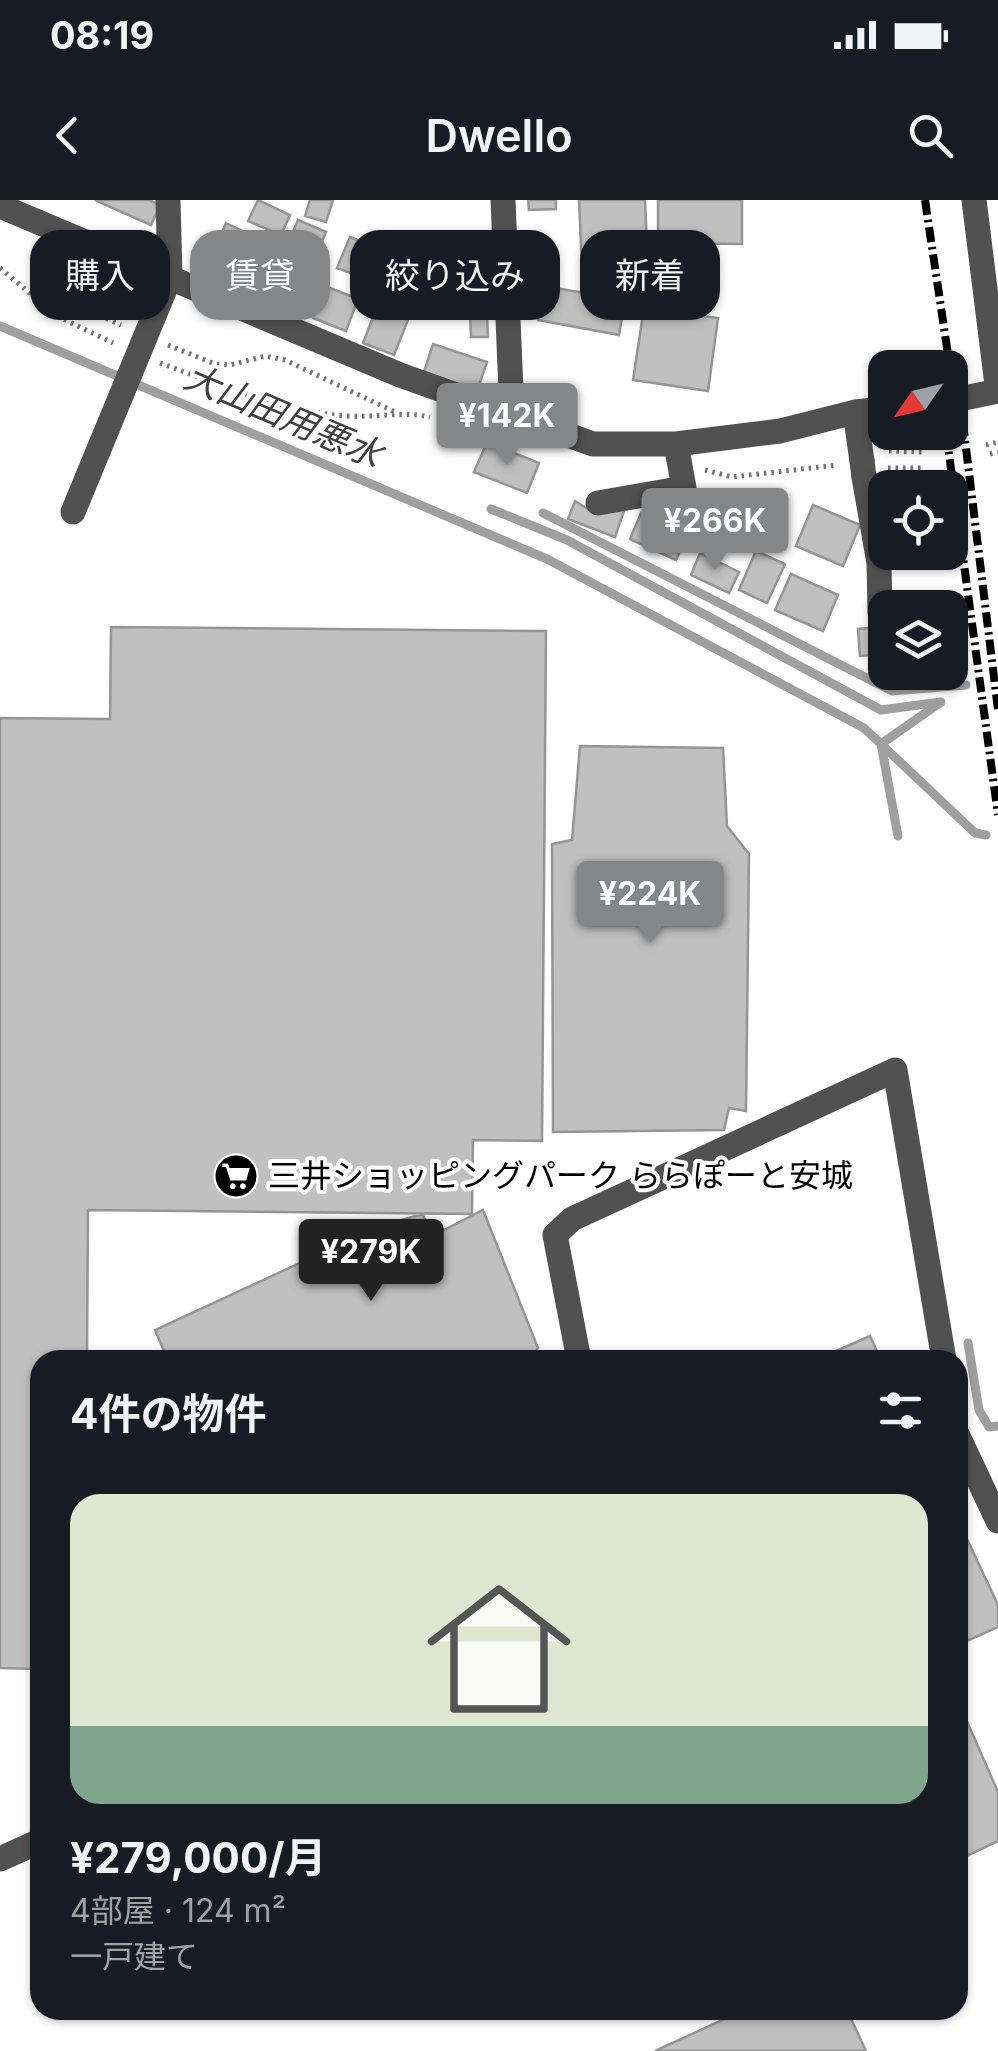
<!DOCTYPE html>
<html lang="ja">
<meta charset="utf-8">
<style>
:root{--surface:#171b24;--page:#20242c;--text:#f1f3f6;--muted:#9ea1a6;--accent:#858687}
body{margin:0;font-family:Inter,"Noto Sans JP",sans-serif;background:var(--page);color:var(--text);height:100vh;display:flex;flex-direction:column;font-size:38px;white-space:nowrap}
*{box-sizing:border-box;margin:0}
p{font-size:32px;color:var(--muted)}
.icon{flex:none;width:55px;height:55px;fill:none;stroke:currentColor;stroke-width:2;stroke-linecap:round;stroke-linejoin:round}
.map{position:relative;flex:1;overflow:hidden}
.drawer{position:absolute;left:30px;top:1150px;width:938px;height:670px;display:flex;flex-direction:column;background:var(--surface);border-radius:30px;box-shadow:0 2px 8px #0004}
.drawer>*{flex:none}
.guide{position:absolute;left:30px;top:30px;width:940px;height:90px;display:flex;gap:20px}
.needle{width:65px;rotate:236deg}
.controls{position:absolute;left:868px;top:150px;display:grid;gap:20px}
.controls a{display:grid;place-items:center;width:100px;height:100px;border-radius:20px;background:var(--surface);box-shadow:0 2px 8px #0004;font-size:50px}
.price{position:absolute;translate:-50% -85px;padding:0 22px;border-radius:10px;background:var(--accent);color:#fff;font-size:32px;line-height:65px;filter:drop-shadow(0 2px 5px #0008)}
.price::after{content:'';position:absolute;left:50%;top:60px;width:30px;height:22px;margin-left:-15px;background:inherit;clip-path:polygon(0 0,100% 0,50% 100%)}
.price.on{background:#222;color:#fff}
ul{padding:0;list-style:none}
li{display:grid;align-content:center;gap:20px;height:530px;padding:0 40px}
li span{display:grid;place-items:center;height:310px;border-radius:30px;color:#555}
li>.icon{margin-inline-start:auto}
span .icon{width:180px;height:180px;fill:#fffc;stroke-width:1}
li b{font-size:42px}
h2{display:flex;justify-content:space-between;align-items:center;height:120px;padding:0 40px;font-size:42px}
.pill{padding:0 35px;border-radius:30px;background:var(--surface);box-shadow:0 2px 8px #0004;font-size:35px;line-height:90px}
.pill.on{background:var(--accent);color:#fff}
.status{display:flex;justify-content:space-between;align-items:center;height:70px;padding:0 50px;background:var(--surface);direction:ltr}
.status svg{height:28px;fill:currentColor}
header{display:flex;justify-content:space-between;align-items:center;height:130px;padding:0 40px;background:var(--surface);font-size:45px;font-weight:600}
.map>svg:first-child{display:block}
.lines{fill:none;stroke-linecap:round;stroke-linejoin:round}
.stream{stroke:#9f9f9f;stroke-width:9}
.building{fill:#c0c0c0;stroke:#959595;stroke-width:2.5}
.path{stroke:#737373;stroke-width:5;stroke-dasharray:2.5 5;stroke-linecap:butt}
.minor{stroke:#515151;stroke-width:25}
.rail{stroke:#000;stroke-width:8;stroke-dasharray:15 5 2.5 5;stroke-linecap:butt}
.minor-bridge{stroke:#515151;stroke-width:25}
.labels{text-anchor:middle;stroke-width:8;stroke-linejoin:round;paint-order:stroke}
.poi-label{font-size:32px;fill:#000;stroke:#fff;text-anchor:start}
.water-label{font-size:35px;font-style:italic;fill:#404040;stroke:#fff}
</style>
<div class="status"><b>08:19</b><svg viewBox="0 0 49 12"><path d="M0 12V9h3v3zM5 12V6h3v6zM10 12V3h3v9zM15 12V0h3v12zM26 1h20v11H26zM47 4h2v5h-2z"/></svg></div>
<header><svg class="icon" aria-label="back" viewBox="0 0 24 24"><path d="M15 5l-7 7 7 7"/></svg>Dwello<svg class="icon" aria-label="search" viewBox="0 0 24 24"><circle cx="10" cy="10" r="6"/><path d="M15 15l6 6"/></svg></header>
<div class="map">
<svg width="998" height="1851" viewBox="0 0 998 1851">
<rect width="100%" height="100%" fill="#fff"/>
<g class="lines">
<path class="stream" d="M0 126 547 359 864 528 881 544 898 636
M491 309 567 340 881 510 941 502 881 544 975 633 986 635
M543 313 892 491 966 485
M968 1143 979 1210 989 1227 998 1226"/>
</g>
<path class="building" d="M95 0H149L160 5 151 25Z
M258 0 290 15 281 35 248 21Z
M310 0H333L326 22 305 16Z
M528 0H556V9L529 10Z
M579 0H645L648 67 582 69Z
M658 0H742V44L658 43Z
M298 20 326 32 315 58 287 46Z
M226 23 261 40 249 65 215 49Z
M350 37 373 46 361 77 337 68Z
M280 54 305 63 295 92 270 82Z
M213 60 248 77 240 93 205 77Z
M377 65 397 72 386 101 367 94Z
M325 86 358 99 346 131 313 118Z
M544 86 625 100 619 135 538 120Z
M486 91 488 137H471L469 92Z
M377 107 408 120 394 155 363 143Z
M644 108 718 118 708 191 633 180Z
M433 144 487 162 477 191 424 172Z
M487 242 539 263 527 293 474 272Z
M715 292 761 302 754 338 707 327Z
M575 301 591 311 626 305 615 337 568 319Z
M813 305 860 325 843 366 796 346Z
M641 313 688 334 676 360 630 339Z
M756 351 785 364 767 403 739 390Z
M700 353 739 372 729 393 691 375Z
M791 374 838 395 823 431 775 410Z
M111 427 546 431 542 941 473 940 472 1014 88 1010 87 1160H40V1469L0 1468V518L110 519Z
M881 427 884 454 860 456 858 429Z
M580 546 723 548 727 626 749 654 746 911 729 908 724 930 553 932 552 644 572 640Z
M483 1010 538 1148 529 1160H147L164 1151 155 1130 378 1027 422 1014 434 1035Z
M870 1136 881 1160H816Z
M958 1320 998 1405V1427L958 1445Z
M958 1501 998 1592V1641L958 1660Z
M744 1810H847L866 1851H655Z"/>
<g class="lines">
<path class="path" d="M53 58 91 112 121 125
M0 68 57 116 113 143
M168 145 215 164 230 165 265 156 285 160 395 212
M160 163C221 185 280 211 346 216 375 218 401 211 430 217
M986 245 998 242
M889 251 926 252
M990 254 998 252
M888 268H922
M705 270 732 277 837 265"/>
<path class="minor" d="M503 0 512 215
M974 0 996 177H998
M0 6 400 175 593 244H676L780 231 855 212 885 209
M950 201 998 191
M855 212 862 261
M864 277 879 363 880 412
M598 303 684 288 676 244
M73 312 170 77 168 0
M579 1160 555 1035 572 1019 895 870 944 1160
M958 1236 998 1321
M0 1659 40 1641"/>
<path class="rail" d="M925 0 950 168
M950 168 960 199 998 510
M946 232 998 615"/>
<path class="minor-bridge" d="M862 261 864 277"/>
</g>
<defs>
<symbol id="supermarket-disc" viewBox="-11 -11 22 22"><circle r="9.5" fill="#000" stroke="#fff"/><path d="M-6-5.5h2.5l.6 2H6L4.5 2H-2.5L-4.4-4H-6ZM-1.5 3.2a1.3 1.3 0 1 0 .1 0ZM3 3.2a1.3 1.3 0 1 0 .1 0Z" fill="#fff"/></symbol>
</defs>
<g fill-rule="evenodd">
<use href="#supermarket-disc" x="211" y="951" width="50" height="50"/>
</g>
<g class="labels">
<g class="poi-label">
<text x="268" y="987">三井ショッピングパーク ららぽーと安城</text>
</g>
<g class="water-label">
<text transform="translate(283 216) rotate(23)" y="12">大山田用悪水</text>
</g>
</g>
</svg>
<div class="controls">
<a><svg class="needle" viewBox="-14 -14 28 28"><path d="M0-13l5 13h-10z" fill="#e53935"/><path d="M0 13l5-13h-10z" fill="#9ea1a6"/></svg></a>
<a><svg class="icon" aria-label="locate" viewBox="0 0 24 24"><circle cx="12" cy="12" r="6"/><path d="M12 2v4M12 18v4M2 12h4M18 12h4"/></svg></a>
<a><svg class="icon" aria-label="layers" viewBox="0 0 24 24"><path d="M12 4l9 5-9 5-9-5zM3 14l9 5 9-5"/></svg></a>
</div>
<b class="price" style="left:507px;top:268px">¥142K</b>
<b class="price" style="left:715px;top:373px">¥266K</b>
<b class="price" style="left:650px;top:746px">¥224K</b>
<b class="price on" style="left:371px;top:1104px">¥279K</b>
<div class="guide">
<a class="pill">購入</a>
<a class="pill on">賃貸</a>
<a class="pill">絞り込み</a>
<a class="pill">新着</a>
</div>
<section class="drawer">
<h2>4件の物件<svg class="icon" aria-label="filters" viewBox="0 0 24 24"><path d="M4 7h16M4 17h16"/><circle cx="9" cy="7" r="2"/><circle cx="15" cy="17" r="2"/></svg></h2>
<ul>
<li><span style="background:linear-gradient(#dfe7d0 75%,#7fa58c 0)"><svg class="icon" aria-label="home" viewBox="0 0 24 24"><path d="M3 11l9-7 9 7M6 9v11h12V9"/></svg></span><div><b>¥279,000/月</b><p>4部屋 · 124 m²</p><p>一戸建て</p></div></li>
</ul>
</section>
</div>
